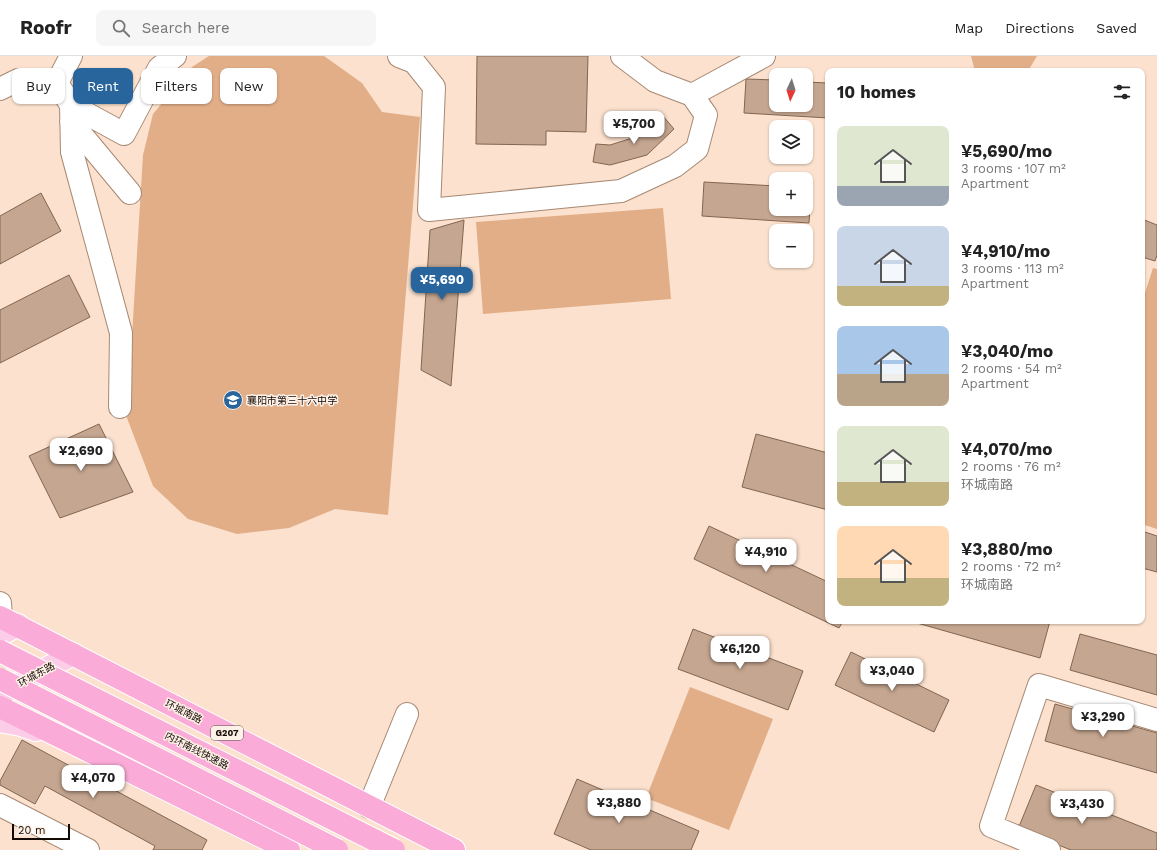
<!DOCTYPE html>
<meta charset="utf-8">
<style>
:root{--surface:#fff;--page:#f6f6f6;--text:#222;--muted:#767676;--line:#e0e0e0;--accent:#28659c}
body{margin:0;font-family:"Work Sans","Noto Sans SC",sans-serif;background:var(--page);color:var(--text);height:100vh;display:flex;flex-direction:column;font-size:15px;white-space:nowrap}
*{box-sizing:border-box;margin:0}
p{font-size:13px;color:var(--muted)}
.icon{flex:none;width:22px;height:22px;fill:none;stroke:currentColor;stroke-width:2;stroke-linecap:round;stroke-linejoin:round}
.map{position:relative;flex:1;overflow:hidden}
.details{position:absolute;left:825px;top:12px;width:320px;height:556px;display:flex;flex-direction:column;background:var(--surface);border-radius:8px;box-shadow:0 1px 3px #0004}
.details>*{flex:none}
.hud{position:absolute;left:12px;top:12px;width:380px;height:36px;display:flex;gap:8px}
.needle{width:26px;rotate:184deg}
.controls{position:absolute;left:769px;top:12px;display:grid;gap:8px}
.controls a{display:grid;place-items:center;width:44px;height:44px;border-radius:8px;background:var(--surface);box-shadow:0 1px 3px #0004;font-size:20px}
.scale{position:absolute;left:12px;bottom:10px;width:58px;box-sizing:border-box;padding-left:4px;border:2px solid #140a04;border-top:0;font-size:11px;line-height:14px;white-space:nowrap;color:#140a04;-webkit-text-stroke:3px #fef1e7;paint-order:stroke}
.price{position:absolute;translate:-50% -34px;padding:0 9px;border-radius:8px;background:#fff;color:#222;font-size:13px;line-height:26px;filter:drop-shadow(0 1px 2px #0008)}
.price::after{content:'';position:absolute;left:50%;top:24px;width:12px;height:9px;margin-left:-6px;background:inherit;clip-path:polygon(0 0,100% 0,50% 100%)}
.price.active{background:var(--accent);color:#fff}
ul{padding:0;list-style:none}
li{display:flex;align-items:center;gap:12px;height:100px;padding:0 12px}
li span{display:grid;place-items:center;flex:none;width:112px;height:80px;border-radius:8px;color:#555}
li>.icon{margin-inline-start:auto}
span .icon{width:48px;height:48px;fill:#fffc;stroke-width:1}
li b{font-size:17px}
h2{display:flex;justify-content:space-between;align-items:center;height:48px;padding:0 12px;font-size:17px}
.tag{padding:0 14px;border-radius:8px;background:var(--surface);box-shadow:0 1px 3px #0004;font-size:14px;line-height:36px}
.tag.active{background:var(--accent);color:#fff}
header{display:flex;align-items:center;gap:24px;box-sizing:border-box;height:56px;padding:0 20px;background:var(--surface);border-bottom:1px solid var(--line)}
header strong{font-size:19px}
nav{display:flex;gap:22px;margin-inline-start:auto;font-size:14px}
.search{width:280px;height:36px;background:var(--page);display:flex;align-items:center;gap:10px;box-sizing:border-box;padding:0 14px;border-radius:8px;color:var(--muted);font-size:15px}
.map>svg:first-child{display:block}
.green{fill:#e2ae88}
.building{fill:#c5a690;stroke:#826651}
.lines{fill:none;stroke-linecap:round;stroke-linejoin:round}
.minor-casing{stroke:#a78974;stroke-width:24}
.major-casing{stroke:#fff;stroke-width:24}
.highway-casing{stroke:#fff;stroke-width:24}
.minor{stroke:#fff;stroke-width:22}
.major{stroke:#fccde8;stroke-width:22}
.highway{stroke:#faabd8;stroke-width:22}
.highway-bridge-casing{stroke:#fff;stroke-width:24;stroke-linecap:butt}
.highway-bridge{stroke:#faabd8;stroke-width:22}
.labels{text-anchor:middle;stroke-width:3;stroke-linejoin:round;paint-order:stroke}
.shield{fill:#fef1e7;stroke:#5a4f48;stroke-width:1}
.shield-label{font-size:9px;font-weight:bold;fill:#140a04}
.poi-label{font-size:10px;fill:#140a04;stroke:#fef1e7;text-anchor:start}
.street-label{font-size:10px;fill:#140a04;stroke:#fef1e7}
</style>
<header>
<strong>Roofr</strong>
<div class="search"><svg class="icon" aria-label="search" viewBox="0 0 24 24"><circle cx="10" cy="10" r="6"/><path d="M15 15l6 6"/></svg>Search here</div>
<nav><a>Map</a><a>Directions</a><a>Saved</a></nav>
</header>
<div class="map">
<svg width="1157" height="794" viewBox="0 0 1157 794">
<rect width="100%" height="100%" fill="#fbe1ce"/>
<path class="green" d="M209 0H324L362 27 382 56 420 61 388 459 335 453 289 472 237 478 188 463 153 430 127 362 143 99 153 58 192 11Z
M971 0H1037L1028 15H975Z
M663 152 671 243 483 258 476 166Z
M1153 212 1157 213V473L1142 468V246Z
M690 631 773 663 729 774 646 742Z"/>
<path class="building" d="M477 0H588L586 76 546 75V89L476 88Z
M746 23 776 24V49H806V26L828 27V62L744 57Z
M662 59 674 73 647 99 610 109 593 106 596 88 610 89 642 79Z
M704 126 776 130V153H806V132H811L809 167 702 160Z
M41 137 61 175 0 208V160Z
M1142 163 1157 169V199L1155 205 1142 201Z
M464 164 451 330 421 314 430 174Z
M69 219 90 261 0 307V254Z
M99 368 133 436 60 462 29 400Z
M756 378 828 397V454L742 431Z
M709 470 828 526V565H843L839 572 694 503Z
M1142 475 1157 480V516L1142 512Z
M910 565H1050L1040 602Z
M693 573 803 615 788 654 678 613Z
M1080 578 1157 599V639L1070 614Z
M851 596 949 644 934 676 835 629Z
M1055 648 1157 677V717L1045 685Z
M22 684 207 784 202 794H153L155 790 45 730 35 748 0 729V725Z
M577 723 699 775 691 794H591L554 778Z
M1036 729 1157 777V794H1071L1018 773Z"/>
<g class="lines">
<defs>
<path id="minor" d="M399 0 414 6 434 31 429 154 621 135 675 110 697 93 706 59 692 39 655 25 622 0
M57 27 71 49 124 78 159 12 175 0
M0 33 18 24 57 27 71 0
M692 39 764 0
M71 49 72 96 121 277 120 351
M71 66 130 137
M0 547 1 561
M0 749 88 794
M369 751 407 658
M1049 794 991 770 1039 629 1157 664"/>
<path id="major" d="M0 579 18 569
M0 638 73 598
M0 665 21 669 36 674"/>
<path id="highway" d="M0 561 454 794
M0 651 289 794"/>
</defs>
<use href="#minor" class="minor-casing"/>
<use href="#major" class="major-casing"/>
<use href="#highway" class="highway-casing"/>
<use href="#minor" class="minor"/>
<use href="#major" class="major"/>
<use href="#highway" class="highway"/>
<defs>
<path id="highway-bridge" d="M0 595 394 794
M0 623 337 794"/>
</defs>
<use href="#highway-bridge" class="highway-bridge-casing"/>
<use href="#highway-bridge" class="highway-bridge"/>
</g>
<defs>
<symbol id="school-disc" viewBox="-11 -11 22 22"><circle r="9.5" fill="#28659c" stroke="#fef1e7"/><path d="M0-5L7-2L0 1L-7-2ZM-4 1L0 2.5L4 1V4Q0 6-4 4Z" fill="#fff"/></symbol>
</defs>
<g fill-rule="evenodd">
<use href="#school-disc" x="222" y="333" width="22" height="22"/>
</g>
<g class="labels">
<rect class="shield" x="211" y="670" width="32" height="14" rx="3"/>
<g class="shield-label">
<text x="227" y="680">G207</text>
</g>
<g class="poi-label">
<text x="247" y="348">襄阳市第三十六中学</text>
</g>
<g class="street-label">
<text transform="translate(36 618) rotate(-29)" y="4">环城东路</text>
<text transform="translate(184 655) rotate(27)" y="4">环城南路</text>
<text transform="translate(197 694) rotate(27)" y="4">内环南线快速路</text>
</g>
</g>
</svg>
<div class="controls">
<a><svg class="needle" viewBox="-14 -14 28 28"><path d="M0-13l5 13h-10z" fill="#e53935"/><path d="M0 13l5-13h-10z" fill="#767676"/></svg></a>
<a><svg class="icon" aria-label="layers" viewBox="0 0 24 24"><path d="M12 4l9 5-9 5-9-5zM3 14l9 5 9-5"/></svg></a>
<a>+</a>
<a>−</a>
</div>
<div class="scale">20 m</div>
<b class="price" style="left:634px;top:89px">¥5,700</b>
<b class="price active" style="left:442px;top:245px">¥5,690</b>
<b class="price" style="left:81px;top:416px">¥2,690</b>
<b class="price" style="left:766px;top:517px">¥4,910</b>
<b class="price" style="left:740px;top:614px">¥6,120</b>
<b class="price" style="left:892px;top:636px">¥3,040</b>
<b class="price" style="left:1103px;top:682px">¥3,290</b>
<b class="price" style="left:93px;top:743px">¥4,070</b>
<b class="price" style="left:619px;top:768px">¥3,880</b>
<b class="price" style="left:1082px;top:769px">¥3,430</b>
<div class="hud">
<a class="tag">Buy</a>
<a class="tag active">Rent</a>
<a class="tag">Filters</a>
<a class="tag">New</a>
</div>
<section class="details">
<h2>10 homes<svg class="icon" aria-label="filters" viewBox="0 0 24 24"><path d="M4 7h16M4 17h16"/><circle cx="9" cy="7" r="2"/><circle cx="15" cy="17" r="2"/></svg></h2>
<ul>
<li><span style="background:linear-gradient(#dfe7d0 75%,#9aa5b1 0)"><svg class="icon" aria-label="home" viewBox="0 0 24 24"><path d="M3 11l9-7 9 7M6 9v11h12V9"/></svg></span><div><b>¥5,690/mo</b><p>3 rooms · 107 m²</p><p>Apartment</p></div></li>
<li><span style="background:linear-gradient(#c9d6e8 75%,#c2b280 0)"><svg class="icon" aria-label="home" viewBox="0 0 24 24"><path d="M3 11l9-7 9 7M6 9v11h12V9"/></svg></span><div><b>¥4,910/mo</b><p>3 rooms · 113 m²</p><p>Apartment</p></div></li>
<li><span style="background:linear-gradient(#a9c7e8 60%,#b9a48a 0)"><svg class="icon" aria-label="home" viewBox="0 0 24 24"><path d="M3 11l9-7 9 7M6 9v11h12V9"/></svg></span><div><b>¥3,040/mo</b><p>2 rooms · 54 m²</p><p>Apartment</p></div></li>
<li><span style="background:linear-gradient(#dfe7d0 70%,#c2b280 0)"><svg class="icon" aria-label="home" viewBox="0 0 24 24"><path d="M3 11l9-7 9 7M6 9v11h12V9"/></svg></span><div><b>¥4,070/mo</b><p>2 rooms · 76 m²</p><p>环城南路</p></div></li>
<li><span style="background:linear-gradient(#ffd9b3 65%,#c2b280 0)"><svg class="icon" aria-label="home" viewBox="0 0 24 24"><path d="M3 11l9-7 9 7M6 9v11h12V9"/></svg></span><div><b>¥3,880/mo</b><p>2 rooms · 72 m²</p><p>环城南路</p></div></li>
</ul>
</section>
</div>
